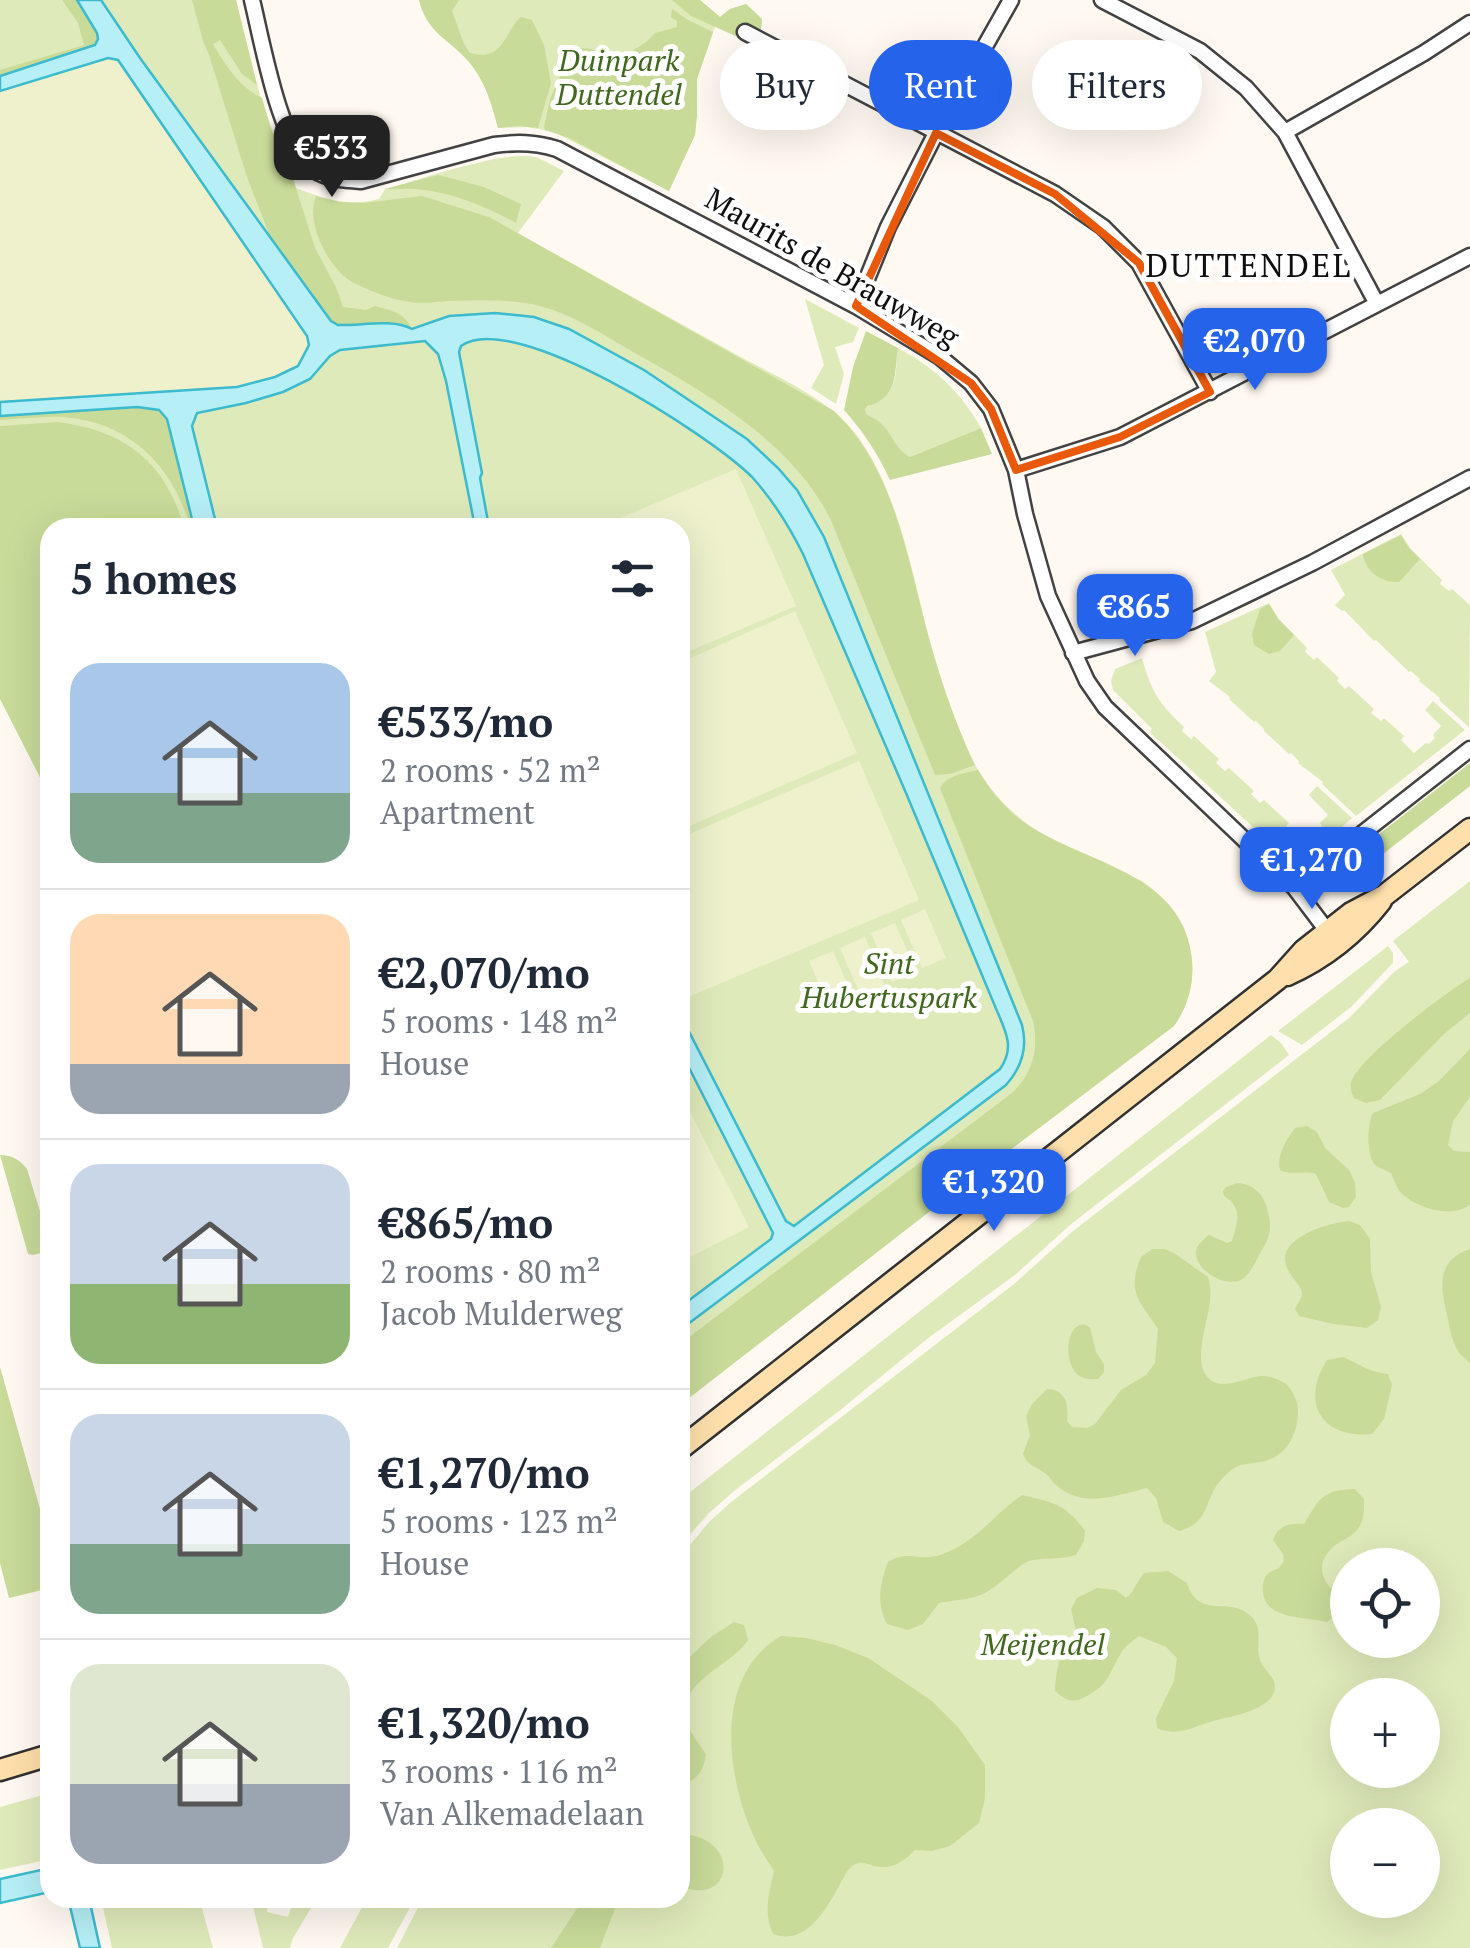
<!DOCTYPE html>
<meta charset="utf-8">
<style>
:root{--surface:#fff;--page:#f2f2f3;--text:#1f2937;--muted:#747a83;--line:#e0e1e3;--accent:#2563eb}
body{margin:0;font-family:"PT Serif",serif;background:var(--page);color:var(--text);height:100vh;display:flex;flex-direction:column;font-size:38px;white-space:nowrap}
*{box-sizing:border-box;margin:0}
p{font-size:32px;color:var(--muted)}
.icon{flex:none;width:55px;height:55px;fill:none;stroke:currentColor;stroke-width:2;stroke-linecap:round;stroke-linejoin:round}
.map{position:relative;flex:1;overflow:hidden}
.side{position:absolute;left:40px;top:518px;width:650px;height:1390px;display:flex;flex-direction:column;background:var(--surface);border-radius:30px;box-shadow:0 10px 40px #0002}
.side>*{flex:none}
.top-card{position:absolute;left:720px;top:40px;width:600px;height:90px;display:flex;gap:20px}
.fabs{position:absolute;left:1330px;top:1548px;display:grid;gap:20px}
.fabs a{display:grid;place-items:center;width:110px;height:110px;border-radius:50%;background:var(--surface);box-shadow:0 10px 40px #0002;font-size:50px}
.price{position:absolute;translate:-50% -85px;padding:0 22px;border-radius:20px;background:var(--accent);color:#fff;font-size:32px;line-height:65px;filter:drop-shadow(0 2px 5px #0008)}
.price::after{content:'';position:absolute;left:50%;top:60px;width:30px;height:22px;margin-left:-15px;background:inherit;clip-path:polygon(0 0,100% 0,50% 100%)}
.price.active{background:#222;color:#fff}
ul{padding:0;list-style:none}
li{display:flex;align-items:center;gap:30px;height:250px;padding:0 30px}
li+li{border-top:2px solid var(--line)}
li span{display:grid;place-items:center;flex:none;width:280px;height:200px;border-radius:30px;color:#555}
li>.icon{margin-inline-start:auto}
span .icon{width:120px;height:120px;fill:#fffc;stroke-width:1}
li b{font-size:42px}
h2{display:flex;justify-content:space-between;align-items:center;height:120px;padding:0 30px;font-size:42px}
.pill{padding:0 35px;border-radius:45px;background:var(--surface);box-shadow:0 10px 40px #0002;font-size:35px;line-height:90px}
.pill.active{background:var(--accent);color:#fff}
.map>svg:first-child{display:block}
.green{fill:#dfeaba;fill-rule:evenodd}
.forest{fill:#c8db99}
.pitch{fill:#eef1cc}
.water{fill:#b6eff6;stroke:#3cbace;stroke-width:2.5}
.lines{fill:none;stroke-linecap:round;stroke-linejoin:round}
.street-casing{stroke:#424242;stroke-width:19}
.secondary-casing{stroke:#313131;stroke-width:25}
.street{stroke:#fff;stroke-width:14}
.secondary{stroke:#ffe0ac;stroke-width:20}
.marked{fill:none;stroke:#e8590c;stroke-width:8;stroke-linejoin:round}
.labels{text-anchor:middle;stroke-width:10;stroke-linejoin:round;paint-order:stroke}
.park-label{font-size:30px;font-style:italic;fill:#41681e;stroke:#fff}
.street-label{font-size:30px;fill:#0f0f0f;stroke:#fff}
.neighbourhood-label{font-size:32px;letter-spacing:2.5px;fill:#0f0f0f;stroke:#fff}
</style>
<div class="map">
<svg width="1470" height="1948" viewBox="0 0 1470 1948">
<rect width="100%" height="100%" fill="#fff9f1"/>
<path class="green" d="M0 0H236L260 96 282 156 280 158 282 165 288 163 296 188C324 199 349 207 379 199L385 189C420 180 502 150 535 157 545 160 555 167 564 171L518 233C589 273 660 312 730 351 770 374 828 397 856 434 936 542 913 732 1021 819 1050 843 1106 864 1142 881 1192 916 1209 973 1174 1026L965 1184 680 1405V528H50L0 698Z
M419 0H700L720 17 730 9 746 4 762 19 761 29 749 25 742 39 719 27H715L697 79V115L695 135 669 191 554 132 527 127 498 128C492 107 487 86 474 68 453 40 428 36 419 0Z
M805 299 859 328 853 342 835 347 844 374 836 404 811 388 824 365Z
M898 348C934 367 961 392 981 428L910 457C890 447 892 424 867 415L865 409C871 404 880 401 886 395 899 383 895 364 898 348Z
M1401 534 1411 549 1442 580 1440 584 1449 591 1452 589 1470 605 1469 727 1439 700 1440 698 1419 681 1420 679 1411 671 1409 672 1376 640 1374 641 1344 610 1342 611 1335 605 1345 595 1331 570Z
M1269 603 1279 619 1307 648 1305 652 1314 660 1317 657 1339 678 1337 681 1345 689 1349 686 1374 709 1371 713 1381 721 1384 718 1404 736 1401 740 1414 753 1426 743 1429 744 1435 738 1433 735 1441 726 1425 710 1433 701 1465 730 1356 816 1322 784 1323 782 1298 763 1299 761 1291 753 1289 754 1264 731V729L1256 721 1254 722 1229 699 1230 697 1209 681 1216 672 1205 632Z
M1142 658C1151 691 1160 705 1184 727L1182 731 1191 739 1194 736 1219 759 1216 763 1225 771 1229 768 1254 791 1251 794 1260 803 1264 800 1289 823 1286 826 1305 840 1313 831 1317 833 1322 826 1320 823 1328 815 1309 795 1317 786 1352 818C1331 835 1306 867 1278 850L1154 736 1150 732 1152 729 1113 690 1111 681 1115 669Z
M1470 881V1948H397L423 1898H680V1557L709 1522 730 1503 1014 1284 1073 1231 1349 1018 1395 971 1409 962 1393 941ZM1348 1565H1422V1640H1348ZM1348 1695H1422V1770H1348ZM1348 1825H1422V1900H1348Z
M1388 946 1393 953V963L1351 1007 1302 1045 1278 1031Z
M1271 1035 1281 1043 1289 1055 1070 1225 1015 1275 927 1339 839 1411 734 1491 709 1513 680 1546V1500Z
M50 1793V1859L0 1870V1807Z
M101 1898H199L213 1948H112Z
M251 1898H268L267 1912 288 1917 294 1898H317L293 1938 290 1948H263Z
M367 1898H415L388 1948H340Z"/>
<path class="forest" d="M62 0H77L97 33 98 39 95 45 0 76V70L84 45 78 23Z
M192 0H236L257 85 242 74 220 40 213 44C226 66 239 87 262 98L271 129 282 156 280 158 282 165 288 163 315 248 336 287 343 307 366 310 375 306C393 312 403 311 412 329L338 325 324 314 271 239 247 177 209 55 203 41Z
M419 0H459L452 11 464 44 470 53C476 54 482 56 488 54 505 50 509 26 521 17L532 20 544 45 551 83 538 128 518 126 498 128C492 104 485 81 469 62 448 37 428 35 419 0Z
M672 0H700L720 17 730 9 746 4 762 19 761 29 749 25 742 39 691 16Z
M672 9 688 20 713 32 697 79V115L695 135 669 191 569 138 545 130 544 127 550 99 572 49C585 48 598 46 602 61L612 64 646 42 655 33 677 27V21L671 17Z
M438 175 484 187 521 204 516 223C485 206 451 192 416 189 405 188 393 190 385 189Z
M316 196 339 202 364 203 422 196 489 217 834 411C893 467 906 552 926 627 939 675 954 721 975 765L950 774 935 775 830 518C789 438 702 391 628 349 597 331 567 311 531 304 504 299 475 300 448 301 435 302 422 304 410 302 390 299 370 291 352 282 328 268 305 222 316 196Z
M866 331 898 348C894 373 899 397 868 406L865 409 867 415C892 424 891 447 910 457L981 428 992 454 890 480C878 454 863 431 844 410L853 367Z
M137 407C151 408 159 407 167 419L194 527H190C173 466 130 422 63 417 42 416 21 419 0 420V416Z
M58 422C126 431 165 462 184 527L50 528V797L0 699V426Z
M1401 535 1408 547 1420 559 1399 582C1382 583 1365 572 1363 554Z
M1269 604 1278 619 1294 635 1280 651 1269 654 1254 645 1252 634 1260 609Z
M1470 763V786L1337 890H1332L1324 880 1328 874Z
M978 770C992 794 1011 816 1036 830 1095 865 1186 877 1192 961 1194 984 1188 1007 1174 1026L965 1184 680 1405V1344L1012 1093C1033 1073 1039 1049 1033 1021L940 788C948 775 964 773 978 770Z
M1470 978V1013L1444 1034 1380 1100 1366 1103 1354 1098C1350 1090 1349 1084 1354 1076 1371 1049 1441 996 1470 978Z
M1470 1049V1097L1453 1121 1448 1145 1454 1151 1470 1152V1205C1451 1218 1419 1209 1402 1194 1396 1188 1394 1179 1391 1173 1387 1171 1377 1167 1375 1165 1366 1154 1367 1125 1373 1113L1420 1094 1439 1081Z
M1307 1126 1317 1132 1325 1148 1349 1170 1355 1183 1356 1197 1349 1207 1343 1208 1329 1202 1316 1174C1304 1170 1290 1176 1280 1170 1276 1156 1287 1139 1295 1128Z
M0 1155C12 1155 20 1160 27 1169L50 1244 49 1251 33 1255 28 1254Z
M1237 1183C1255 1184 1265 1196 1268 1213 1272 1228 1270 1236 1262 1250 1257 1258 1253 1270 1245 1277 1230 1291 1197 1272 1196 1254 1195 1246 1203 1240 1209 1235L1227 1243 1232 1241C1238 1221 1243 1208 1224 1196L1223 1191 1226 1187Z
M1349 1221 1360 1225 1370 1239 1371 1272 1381 1307 1378 1320 1367 1328 1333 1324 1299 1316 1295 1309C1297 1304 1301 1300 1302 1295 1303 1285 1285 1274 1285 1259 1285 1235 1330 1223 1349 1221Z
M1152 1249H1165L1174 1253 1208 1277C1210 1284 1211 1292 1210 1300 1209 1320 1193 1357 1206 1375 1219 1395 1248 1375 1264 1376 1269 1376 1282 1381 1286 1384 1293 1390 1298 1402 1298 1411 1298 1431 1289 1453 1268 1460 1247 1467 1240 1458 1221 1480 1203 1500 1211 1523 1179 1531L1163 1522 1156 1498 1147 1488C1117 1495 1085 1509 1057 1486 1052 1482 1050 1477 1046 1474 1036 1466 1029 1467 1023 1454L1030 1435 1026 1416 1032 1404 1047 1389C1066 1390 1069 1404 1067 1421L1072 1427 1087 1428 1095 1424 1121 1390 1146 1375 1155 1363 1158 1329C1140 1300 1126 1294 1141 1257Z
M1470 1249V1363C1466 1359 1461 1356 1458 1351 1452 1342 1450 1329 1448 1319 1441 1290 1434 1261 1470 1249Z
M1083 1324 1090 1327 1096 1352 1104 1364V1372L1098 1379C1092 1379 1087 1380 1081 1377 1067 1370 1064 1340 1075 1328 1077 1326 1080 1325 1083 1324Z
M1343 1357C1362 1365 1366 1371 1388 1374L1392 1385 1384 1419 1372 1434C1321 1439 1300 1402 1327 1360Z
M0 1367 50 1544V1588L9 1598 0 1563Z
M1355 1489 1364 1499C1364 1511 1365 1520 1357 1530 1350 1539 1338 1541 1331 1549 1314 1566 1323 1584 1340 1596 1341 1610 1339 1614 1327 1622 1305 1616 1259 1621 1263 1585 1264 1574 1271 1571 1279 1568L1284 1561 1283 1554 1273 1540C1278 1525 1290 1523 1304 1524 1320 1498 1322 1490 1355 1489Z
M1022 1495C1052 1502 1066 1504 1085 1531L1084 1541 1076 1555C1061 1560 1045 1557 1029 1561 1019 1564 999 1586 985 1593 972 1600 953 1600 939 1603L923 1624 908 1630 887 1624C876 1604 880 1582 888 1562 909 1549 918 1562 940 1555 976 1543 993 1515 1022 1495Z
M1168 1571 1187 1583C1199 1621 1229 1595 1251 1616 1264 1629 1255 1644 1260 1660 1263 1670 1275 1676 1275 1687 1275 1709 1233 1716 1217 1720 1195 1725 1180 1738 1157 1728L1156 1718 1174 1681 1177 1658 1166 1647 1139 1636C1133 1641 1125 1646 1121 1653 1107 1676 1111 1683 1085 1697 1072 1704 1065 1700 1055 1691 1056 1667 1061 1650 1076 1631L1071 1609 1077 1598 1097 1588 1116 1590 1126 1598C1134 1592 1137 1581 1144 1573Z
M734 1622 744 1625 748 1640C731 1667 679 1679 686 1719 688 1732 700 1744 706 1755 703 1771 697 1782 680 1784V1666L711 1637Z
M781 1636 807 1638 835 1645 868 1658 932 1701 958 1727 985 1765V1798L979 1823 950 1846 932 1851 915 1850C905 1860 895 1868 880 1867 868 1866 862 1858 851 1867 845 1873 842 1881 838 1888 825 1911 805 1946 773 1934 763 1913 769 1893 774 1871 767 1860 759 1849 754 1837 726 1776 713 1675 781 1636Z
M680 1834C742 1836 734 1908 680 1886Z
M584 1898H619L600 1948H551Z"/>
<path class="pitch" d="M106 58C119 57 122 66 127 76L307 336C314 373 264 382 237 387L0 402V91Z
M736 469 796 606 680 655V528L599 527Z
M795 611 857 753 680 830V663Z
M859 761 919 900 688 997 680 978V838Z
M925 909 946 958 922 968 901 920Z
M895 923 916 971 892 982 871 933Z
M865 937 885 985 861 996 840 948Z
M833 951 854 999 830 1009 809 961Z
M680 1092 749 1227 680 1262Z"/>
<path class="water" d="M77 0H101L140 58 331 321 338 325C361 326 391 318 412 329L449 316 495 313 534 317 569 329 644 370 747 439 778 468 797 490 824 537 1022 1025C1028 1048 1022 1067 1006 1085L680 1330V1307L771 1239 773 1233 680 1050V1014L786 1221 794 1226 1000 1069C1015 1048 1006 1032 997 1011L906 793 803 554C789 526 773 500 752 477 711 436 514 308 461 346L459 352 482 473 480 478 489 527H475L446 381 438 354 425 341 340 350 330 356 310 379 283 392 246 403 197 413 192 426 217 527H194L167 419 159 410 137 407 0 416V402L237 387 275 377 298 366 309 345 307 336 118 60 108 58 0 91V76L95 45 98 39 97 33Z
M50 1868V1892L0 1903V1879Z
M68 1898H89L100 1948H80Z"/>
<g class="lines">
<defs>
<path id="street" d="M252 0C262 41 280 147 314 170 327 179 345 180 361 181L494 145C516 142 535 142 557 149L856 306 940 357 971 383 991 409 1016 470 1025 514 1048 596 1087 681 1105 707 1294 887 1328 932
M1102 0 1200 51 1246 88 1285 132 1377 304
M745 32 1055 194 1103 227 1139 263 1210 392
M1285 132 1424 53 1470 23
M856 306 888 227 936 133 1011 0
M1016 470 1120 437 1470 256
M1073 653 1192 621 1312 563 1470 478
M1294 887 1470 749"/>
<path id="secondary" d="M1287 975C1325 958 1356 933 1381 901
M680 1449 1278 979 1304 950 1351 913 1385 895 1470 829
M0 1770 50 1755"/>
</defs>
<use href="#street" class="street-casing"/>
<use href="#secondary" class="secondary-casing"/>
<use href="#street" class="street"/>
<use href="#secondary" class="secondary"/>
</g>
<path class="marked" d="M936 133 1055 194 1139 263 1210 392 1120 437 1016 470 991 409 971 383 856 306Z"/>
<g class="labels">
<g class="park-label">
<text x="619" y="71">Duinpark<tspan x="619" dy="34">Duttendel</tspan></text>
<text x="889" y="974">Sint<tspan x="889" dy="34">Hubertuspark</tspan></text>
<text x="1043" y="1655">Meijendel</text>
</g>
<g class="street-label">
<text transform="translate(832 268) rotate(30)" y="10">Maurits de Brauwweg</text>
</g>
<g class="neighbourhood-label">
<text x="1249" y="277">DUTTENDEL</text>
</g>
</g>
</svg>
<div class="fabs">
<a><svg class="icon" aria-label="locate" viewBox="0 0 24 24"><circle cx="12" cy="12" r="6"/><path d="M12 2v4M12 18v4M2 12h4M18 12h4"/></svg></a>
<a>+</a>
<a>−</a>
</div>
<b class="price active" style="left:332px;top:200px">€533</b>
<b class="price" style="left:1255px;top:393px">€2,070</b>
<b class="price" style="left:1135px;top:659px">€865</b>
<b class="price" style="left:1312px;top:912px">€1,270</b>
<b class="price" style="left:994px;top:1234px">€1,320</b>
<div class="top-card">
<a class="pill">Buy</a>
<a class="pill active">Rent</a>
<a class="pill">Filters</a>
</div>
<section class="side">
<h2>5 homes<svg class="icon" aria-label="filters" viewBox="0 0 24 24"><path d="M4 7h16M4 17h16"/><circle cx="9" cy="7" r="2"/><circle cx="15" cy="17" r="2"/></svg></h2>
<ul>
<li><span style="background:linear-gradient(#a9c7e8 65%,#7fa58c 0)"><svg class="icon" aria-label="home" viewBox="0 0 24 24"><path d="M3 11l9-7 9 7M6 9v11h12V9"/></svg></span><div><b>€533/mo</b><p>2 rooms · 52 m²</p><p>Apartment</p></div></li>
<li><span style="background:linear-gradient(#ffd9b3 75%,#9aa5b1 0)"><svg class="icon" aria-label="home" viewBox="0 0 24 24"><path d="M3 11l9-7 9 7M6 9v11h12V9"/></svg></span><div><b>€2,070/mo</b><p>5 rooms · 148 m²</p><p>House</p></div></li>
<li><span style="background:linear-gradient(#c9d6e8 60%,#8fb573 0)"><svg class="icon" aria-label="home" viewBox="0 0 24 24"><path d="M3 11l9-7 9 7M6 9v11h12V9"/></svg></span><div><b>€865/mo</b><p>2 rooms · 80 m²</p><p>Jacob Mulderweg</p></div></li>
<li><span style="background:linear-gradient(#c9d6e8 65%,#7fa58c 0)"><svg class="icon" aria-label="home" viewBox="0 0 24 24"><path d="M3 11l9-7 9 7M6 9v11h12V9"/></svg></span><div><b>€1,270/mo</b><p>5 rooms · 123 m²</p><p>House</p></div></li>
<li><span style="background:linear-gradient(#dfe7d0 60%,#9aa5b1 0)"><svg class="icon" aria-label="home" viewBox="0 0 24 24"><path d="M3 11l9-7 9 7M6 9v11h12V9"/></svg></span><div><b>€1,320/mo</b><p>3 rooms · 116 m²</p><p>Van Alkemadelaan</p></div></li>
</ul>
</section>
</div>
